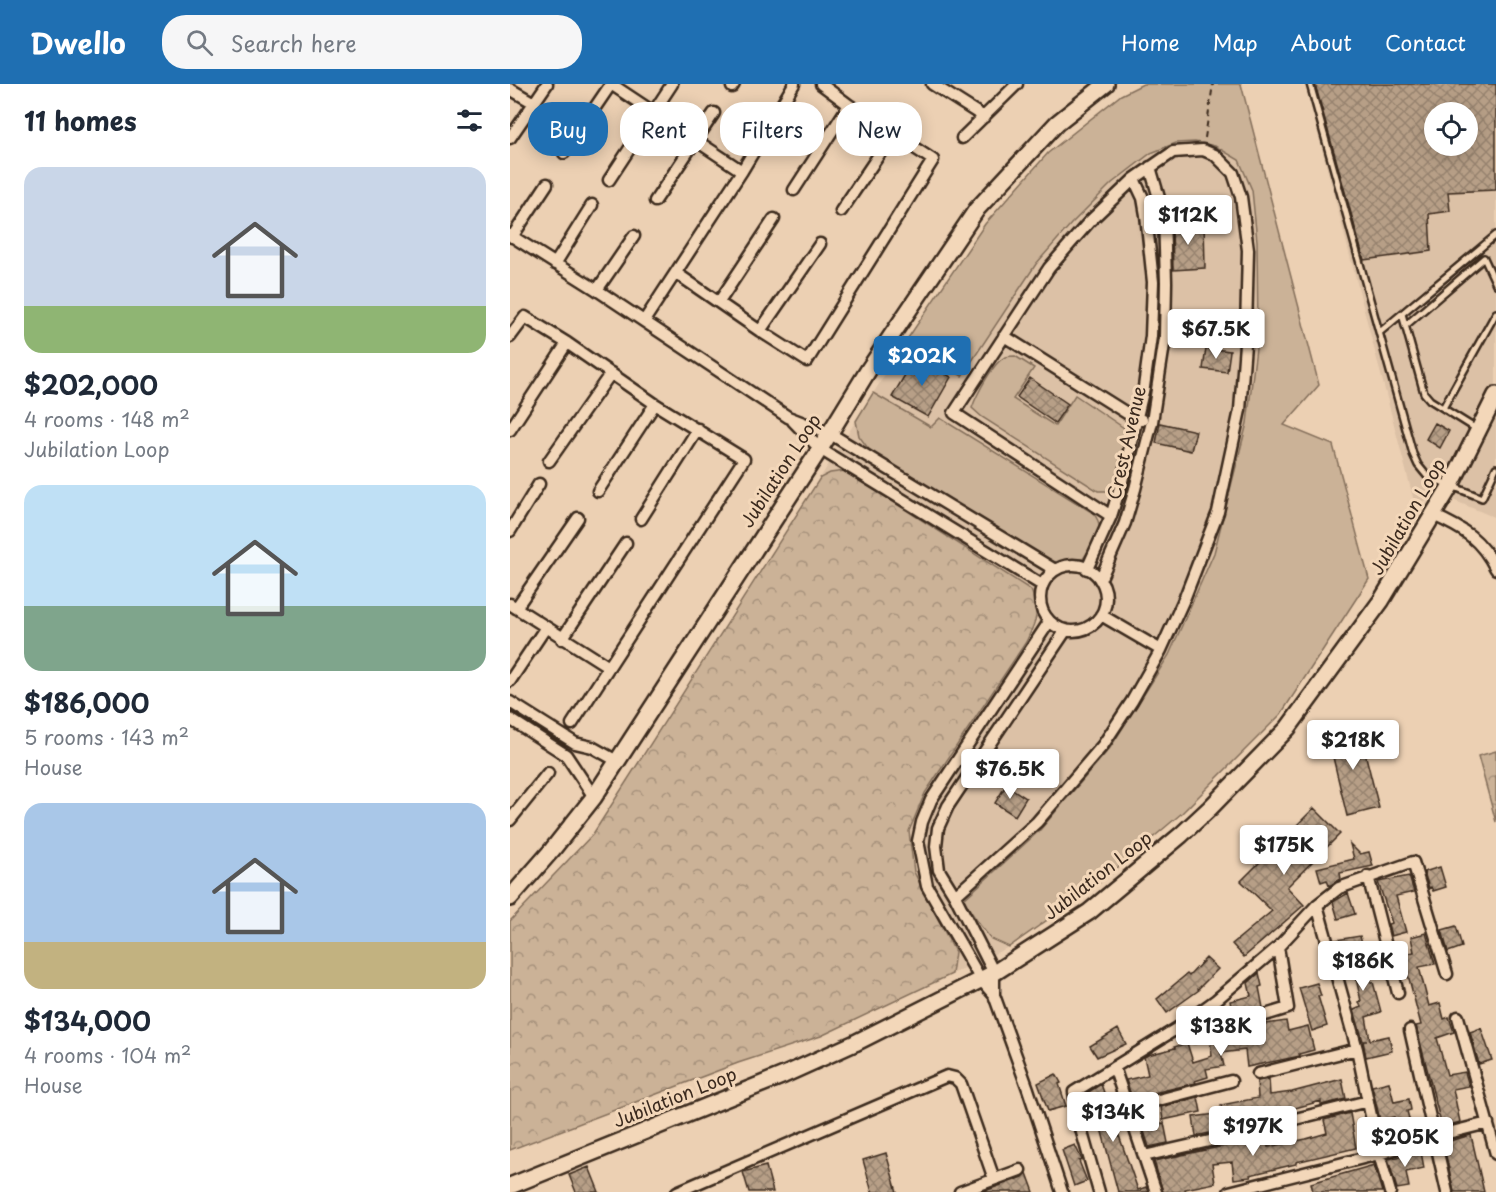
<!DOCTYPE html>
<meta charset="utf-8">
<style>
:root{--surface:#fff;--page:#f6f6f7;--text:#1f2937;--muted:#747a83;--accent:#1f6fb2}
body{margin:0;font-family:"Playpen Sans",sans-serif;background:var(--page);color:var(--text);height:100vh;display:flex;flex-direction:column;font-size:22px;white-space:nowrap}
*{box-sizing:border-box;margin:0}
p{font-size:20px;color:var(--muted)}
.icon{flex:none;width:33px;height:33px;fill:none;stroke:currentColor;stroke-width:2;stroke-linecap:round;stroke-linejoin:round}
.map{position:relative;flex:1;overflow:hidden}
.drawer{display:flex;flex-direction:column;background:var(--surface);width:510px}
.drawer>*{flex:none}
.banner{position:absolute;left:18px;top:18px;width:570px;height:54px;display:flex;gap:12px}
.tools{position:absolute;left:914px;top:18px;display:grid;gap:12px}
.tools a{display:grid;place-items:center;width:54px;height:54px;border-radius:50%;background:var(--surface);box-shadow:0 3px 15px #0003;font-size:30px}
.price{position:absolute;translate:-50% -51px;padding:0 14px;border-radius:6px;background:#fff;color:#222;font-size:20px;line-height:39px;filter:drop-shadow(0 2px 3px #0008)}
.price::after{content:'';position:absolute;left:50%;top:36px;width:18px;height:14px;margin-left:-9px;background:inherit;clip-path:polygon(0 0,100% 0,50% 100%)}
.price.on{background:var(--accent);color:#fff}
ul{padding:0;list-style:none}
li{display:grid;align-content:center;gap:12px;height:318px;padding:0 24px}
li span{display:grid;place-items:center;height:186px;border-radius:18px;color:#555}
li>.icon{margin-inline-start:auto}
span .icon{width:108px;height:108px;fill:#fffc;stroke-width:1}
li b{font-size:26px}
h2{display:flex;justify-content:space-between;align-items:center;height:72px;padding:0 24px;font-size:26px}
.pill{padding:0 21px;border-radius:24px;background:var(--surface);box-shadow:0 3px 15px #0003;font-size:21px;line-height:54px}
.pill.on{background:var(--accent);color:#fff}
header{display:flex;align-items:center;gap:36px;box-sizing:border-box;height:84px;padding:0 30px;background:var(--accent);color:#fff}
header strong{font-size:28px}
nav{display:flex;gap:33px;margin-inline-start:auto;font-size:21px}
.search{width:420px;height:54px;background:var(--page);display:flex;align-items:center;gap:15px;box-sizing:border-box;padding:0 21px;border-radius:24px;color:var(--muted);font-size:22px}
main{display:flex;flex:1;min-height:0}
.map>svg:first-child{display:block}
.built{fill:#dcc1a6;fill-rule:evenodd}
.green{fill:#cbb297;stroke:#836e5a;stroke-width:1.5}
.forest{fill:url(#forest-crowns);stroke:#836e5a;stroke-width:1.5}
.building{fill:url(#building-cross-hatch);stroke:#3b2a1e;stroke-width:1.5;fill-rule:evenodd}
.lines{fill:none;stroke-linecap:round;stroke-linejoin:round}
.service-casing{stroke:#3b2a1e;stroke-width:10}
.minor-casing{stroke:#3b2a1e;stroke-width:15}
.secondary-casing{stroke:#3b2a1e;stroke-width:20}
.path{stroke:#3b2a1e;stroke-width:2;stroke-dasharray:6 4.5;stroke-linecap:butt}
.service{stroke:#f3d7b9;stroke-width:5}
.minor{stroke:#f3d7b9;stroke-width:10}
.secondary{stroke:#f3d7b9;stroke-width:15}
.labels{text-anchor:middle;stroke-width:6;stroke-linejoin:round;paint-order:stroke}
.street-label{font-size:18px;fill:#3b2a1e;stroke:#f3d7b9}
</style>
<header>
<strong>Dwello</strong>
<div class="search"><svg class="icon" aria-label="search" viewBox="0 0 24 24"><circle cx="10" cy="10" r="6"/><path d="M15 15l6 6"/></svg>Search here</div>
<nav><a>Home</a><a>Map</a><a>About</a><a>Contact</a></nav>
</header>
<main>
<section class="drawer">
<h2>11 homes<svg class="icon" aria-label="filters" viewBox="0 0 24 24"><path d="M4 7h16M4 17h16"/><circle cx="9" cy="7" r="2"/><circle cx="15" cy="17" r="2"/></svg></h2>
<ul>
<li><span style="background:linear-gradient(#c9d6e8 75%,#8fb573 0)"><svg class="icon" aria-label="home" viewBox="0 0 24 24"><path d="M3 11l9-7 9 7M6 9v11h12V9"/></svg></span><div><b>$202,000</b><p>4 rooms · 148 m²</p><p>Jubilation Loop</p></div></li>
<li><span style="background:linear-gradient(#bfe0f5 65%,#7fa58c 0)"><svg class="icon" aria-label="home" viewBox="0 0 24 24"><path d="M3 11l9-7 9 7M6 9v11h12V9"/></svg></span><div><b>$186,000</b><p>5 rooms · 143 m²</p><p>House</p></div></li>
<li><span style="background:linear-gradient(#a9c7e8 75%,#c2b280 0)"><svg class="icon" aria-label="home" viewBox="0 0 24 24"><path d="M3 11l9-7 9 7M6 9v11h12V9"/></svg></span><div><b>$134,000</b><p>4 rooms · 104 m²</p><p>House</p></div></li>
</ul>
</section>
<div class="map">
<svg width="986" height="1108" viewBox="0 0 986 1108">
<defs>
<pattern id="forest-crowns" width="20" height="18" patternUnits="userSpaceOnUse" patternTransform="scale(1.5)"><rect width="20" height="18" fill="#cbb297"/><path d="M2 6a3 3 0 1 1 6 0M12 15a3 3 0 1 1 6 0" fill="none" stroke="#a6917b"/></pattern>
<pattern id="building-cross-hatch" width="8" height="8" patternUnits="userSpaceOnUse" patternTransform="scale(1.5)"><rect width="8" height="8" fill="#b79f87"/><path d="M0 0l8 8M0 8l8-8" fill="none" stroke="#96826e"/></pattern>
</defs>
<rect width="100%" height="100%" fill="#ecd0b3"/>
<filter id="ink" filterUnits="userSpaceOnUse"><feTurbulence type="fractalNoise" baseFrequency=".0167" numOctaves="2"/><feDisplacementMap in="SourceGraphic" scale="12" xChannelSelector="R" yChannelSelector="G"/><feConvolveMatrix kernelMatrix="1 2 1 2 8 2 1 2 1" color-interpolation-filters="sRGB"/></filter>
<g filter="url(#ink)">
<path class="built" d="M633 0H730L809 301 774 341 823 361 859 495 771 630 672 729 587 801 499 863 442 890 445 867 404 788 399 747 415 709 516 558 527 536 521 506 336 387 320 389 310 394 396 257 475 140 538 69 611 11Z
M795 0H986V434L943 416 904 417ZM924 28H957V62H924Z"/>
<path class="green" d="M633 0H731L809 301 774 341 823 361 859 495 771 630 672 729 587 801 499 863 481 855 470 841 453 816 530 746 600 664 659 571 704 469 737 339 748 248 747 157 742 106 729 76 705 62 685 58 666 59 641 69 602 99 561 140 526 180 452 292 396 257 475 140 538 69 611 11Z
M505 272 524 284 503 315 545 342 565 311 614 344 620 352 603 403 596 407H588L472 333 462 324C466 312 484 276 496 273 499 272 502 272 505 272Z
M363 309 421 343 430 334 583 429C598 446 583 459 573 475 563 476 547 482 538 480L360 367 349 352 346 337Z"/>
<path class="forest" d="M335 387 521 506C530 530 527 535 516 558L415 709 399 747 404 788 445 868 442 890 311 952 228 979 0 1066V837L83 750 310 394 320 389Z
M986 667V738L968 672Z"/>
<path class="building" d="M805 0H986V106L938 108 940 127 919 130 921 167 854 176ZM924 28H957V62H924Z
M694 139 695 184 663 186 662 140Z
M696 264 720 267 717 288 693 285Z
M406 272 441 293 418 333 382 313Z
M520 294 558 320 545 339 507 313Z
M650 339 686 347 681 367 646 359Z
M925 339 939 347 930 364 916 355Z
M848 641 869 724 837 732 817 648Z
M496 701 516 714 505 732 485 719Z
M804 724 830 750 777 803 794 821 734 873 722 860 762 827 731 797Z
M840 760 850 770 859 768 863 782 830 789 831 795 819 802 817 796 811 798 807 784 844 775Z
M930 783 936 803 923 807 921 803 919 804 914 788Z
M899 792 904 808 886 812 896 848 881 852 878 840 882 839 868 798Z
M838 809 845 830 828 835 823 818Z
M946 842 952 863 938 868 932 846Z
M916 849 925 880 909 883 919 922 930 919 934 935 939 933 944 948 927 954 937 991 955 988 959 1002 943 1005 950 1038 932 1043 906 942 911 941 897 887 891 889 886 872 904 868 901 853Z
M850 852 861 898H863L871 928 856 933 860 956 879 952 882 967 856 973 853 957H857H853L844 926 851 923 849 918 851 917 845 890 834 891 825 856Z
M696 874 708 885 688 905 689 906 657 929 647 915 677 890 679 892Z
M749 889 752 902 749 903 753 924 723 933 720 917 741 912 738 899Z
M807 899 811 912H808L817 942 802 947 789 904Z
M776 937 778 947 798 942 804 966 789 970 790 972 737 983 735 966 711 969 714 982 696 985 698 993 685 997 686 999 622 1014 616 996 638 991 634 973 638 971 665 964 664 963 677 959 683 978 702 972 700 956 717 953V951L756 939V940Z
M971 944 982 976 969 980 960 948Z
M608 945 616 960 587 973 580 962Z
M546 990 551 999 549 1000 556 1022 538 1027 528 999Z
M759 995 760 1011 782 1008 832 995 836 1015 811 1021V1017L774 1027V1029L749 1032V1028L713 1034 711 1021 748 1014 747 997Z
M879 998 884 1018 899 1015 901 1026 897 1027 901 1042 887 1046 884 1033 870 1036 862 1002Z
M591 1000 628 1106 636 1103 638 1108H608L588 1033 585 1034 577 1009Z
M688 1013 691 1028 653 1036 651 1023Z
M840 1029 846 1064 786 1078V1080L740 1091 741 1093 724 1095 722 1078 702 1080 705 1099 675 1105 676 1108H653L644 1077 756 1053 758 1063 796 1055 817 1049 814 1036Z
M706 1030 708 1047 686 1052 683 1033Z
M654 1039 658 1059 639 1063 633 1044Z
M961 1051 974 1108H944L933 1059Z
M565 1061 572 1076 569 1077 577 1097 564 1102 552 1066Z
M911 1068 914 1084 896 1088 899 1103 887 1105 878 1075Z
M376 1069 387 1108H362L353 1076Z
M864 1081 872 1108H803L801 1099Z
M256 1082 263 1108H239L233 1088Z
M79 1083 89 1108H66L59 1091Z
M517 1089 524 1108H472L513 1093Z"/>
<g class="lines">
<defs>
<path id="service" d="M800 0 903 370 908 381 917 392 972 414 986 384
M892 230 914 309 920 316 968 346
M895 242 974 174 986 200
M870 248 986 151
M933 324 986 229"/>
<path id="minor" d="M101 0 232 87
M422 0 474 33
M222 3 224 0
M0 5 24 19
M0 54 37 0
M452 54 507 0
M54 69 101 0
M99 96 162 0
M284 106 339 21
M145 117 204 29
M331 127 383 50
M0 151 87 206 278 333 319 349 545 486
M2 153 37 100
M45 180 82 121
M166 189 250 247 297 277 423 76 339 21 311 0
M87 206 124 152
M209 218 264 135
M134 237 232 87 284 0
M250 247 310 160
M494 252 626 335 632 336
M0 253 15 233 57 259 145 320 234 375 62 640
M283 337 310 365 532 501
M0 346 57 259
M39 377 101 289
M88 407 145 320
M923 431C954 445 971 455 986 485
M131 435 188 345
M0 447 29 400
M530 514a33 33 0 1 1 66 0a33 33 0 1 1-66 0Z
M577 485 601 432 612 397 634 303 641 252 643 198 636 131 633 114 624 95
M590 496 615 439 625 405 642 338 655 254 656 198 654 131 640 83
M0 520 99 583
M6 524 68 434
M591 531 651 566
M52 555 116 459
M0 597 36 543
M0 618 65 659 82 663 107 677
M0 635 56 671 84 713
M0 736 38 689
M858 792 888 909
M445 812 527 738 593 661 622 617 651 566 675 513 708 428 730 326 736 247 738 166 731 113 723 89 705 71 693 66 663 68 624 95 579 138 539 184 444 329 601 432
M807 821 847 965 869 1070 880 1108
M484 911 471 896 417 802 408 757 412 738 421 716 539 538
M948 933 986 1070
M666 945 675 951 684 953 778 924 768 863
M900 946 937 1108
M604 983 646 1108
M748 990 847 965
M618 1024 721 997
M765 1040 858 1017
M634 1072 730 1050
M167 1108 437 992 445 994 451 1000 484 1095
M450 1108 510 1086
M552 1108 518 1005 484 911V889L445 812 429 786 426 762 428 744 438 722 556 546
M589 1108 571 1045 564 1008 666 945 706 916 768 863 807 821 829 804 903 778 937 890
M719 1108 869 1070 926 1052 978 1039"/>
<path id="secondary" d="M0 814 42 766 84 713 310 365 359 285 467 125 547 39 596 0
M0 1102 274 991 345 959 484 889 579 828 671 751 700 724 778 644 871 517 941 401 986 311"/>
</defs>
<use href="#service" class="service-casing"/>
<use href="#minor" class="minor-casing"/>
<use href="#secondary" class="secondary-casing"/>
<path class="path" d="M695 54 703 0"/>
<use href="#service" class="service"/>
<use href="#minor" class="minor"/>
<use href="#secondary" class="secondary"/>
</g>
</g>
<g class="labels">
<g class="street-label">
<text transform="translate(617 359) rotate(-77)" y="6">Crest Avenue</text>
<text transform="translate(271 387) rotate(-57)" y="6">Jubilation Loop</text>
<text transform="translate(898 433) rotate(-60)" y="6">Jubilation Loop</text>
<text transform="translate(588 792) rotate(-38)" y="6">Jubilation Loop</text>
<text transform="translate(165 1014) rotate(-22)" y="6">Jubilation Loop</text>
</g>
</g>
</svg>
<div class="tools">
<a><svg class="icon" aria-label="locate" viewBox="0 0 24 24"><circle cx="12" cy="12" r="6"/><path d="M12 2v4M12 18v4M2 12h4M18 12h4"/></svg></a>
</div>
<b class="price" style="left:678px;top:162px">$112K</b>
<b class="price" style="left:706px;top:276px">$67.5K</b>
<b class="price on" style="left:412px;top:303px">$202K</b>
<b class="price" style="left:843px;top:687px">$218K</b>
<b class="price" style="left:500px;top:716px">$76.5K</b>
<b class="price" style="left:774px;top:792px">$175K</b>
<b class="price" style="left:853px;top:908px">$186K</b>
<b class="price" style="left:711px;top:973px">$138K</b>
<b class="price" style="left:603px;top:1059px">$134K</b>
<b class="price" style="left:743px;top:1073px">$197K</b>
<b class="price" style="left:895px;top:1084px">$205K</b>
<div class="banner">
<a class="pill on">Buy</a>
<a class="pill">Rent</a>
<a class="pill">Filters</a>
<a class="pill">New</a>
</div>
</div>
</main>
